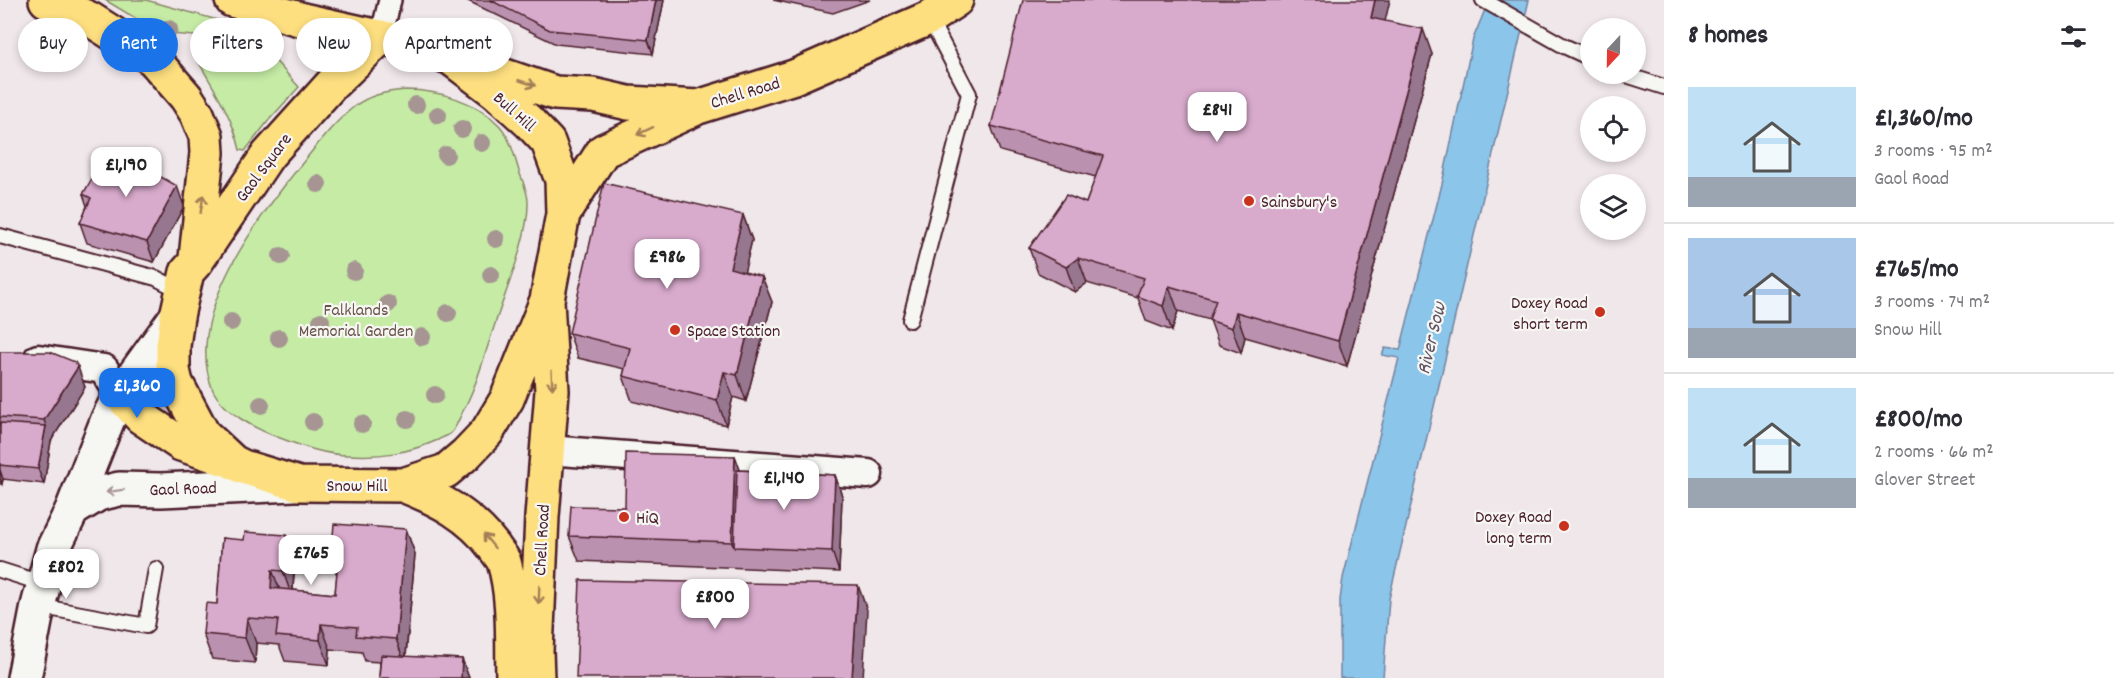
<!DOCTYPE html>
<meta charset="utf-8">
<style>
:root{--surface:#fff;--page:#f2f2f3;--text:#2b2b33;--muted:#7c7c81;--line:#e1e1e2;--accent:#1a73e8}
body{margin:0;font-family:Dekko,sans-serif;background:var(--page);color:var(--text);height:100vh;display:flex;flex-direction:column;font-size:22px;white-space:nowrap}
*{box-sizing:border-box;margin:0}
p{font-size:20px;color:var(--muted)}
.icon{flex:none;width:33px;height:33px;fill:none;stroke:currentColor;stroke-width:2;stroke-linecap:round;stroke-linejoin:round}
.map{position:relative;flex:1;overflow:hidden}
.drawer{display:flex;flex-direction:column;background:var(--surface);width:450px}
.drawer>*{flex:none}
.guide{position:absolute;left:18px;top:18px;width:570px;height:54px;display:flex;gap:12px}
.needle{width:39px;rotate:202deg}
.tools{position:absolute;left:1580px;top:18px;display:grid;gap:12px}
.tools a{display:grid;place-items:center;width:66px;height:66px;border-radius:50%;background:var(--surface);box-shadow:0 3px 9px #0003;font-size:30px}
.price{position:absolute;translate:-50% -51px;padding:0 14px;border-radius:12px;background:#fff;color:#222;font-size:20px;line-height:39px;filter:drop-shadow(0 2px 3px #0008)}
.price::after{content:'';position:absolute;left:50%;top:36px;width:18px;height:14px;margin-left:-9px;background:inherit;clip-path:polygon(0 0,100% 0,50% 100%)}
.price.active{background:var(--accent);color:#fff}
ul{padding:0;list-style:none}
li{display:flex;align-items:center;gap:18px;height:150px;padding:0 24px}
li+li{border-top:2px solid var(--line)}
li span{display:grid;place-items:center;flex:none;width:168px;height:120px;border-radius:0px;color:#555}
li>.icon{margin-inline-start:auto}
span .icon{width:72px;height:72px;fill:#fffc;stroke-width:1}
li b{font-size:26px}
h2{display:flex;justify-content:space-between;align-items:center;height:72px;padding:0 24px;font-size:26px}
.tag{padding:0 21px;border-radius:27px;background:var(--surface);box-shadow:0 3px 9px #0003;font-size:21px;line-height:54px}
.tag.active{background:var(--accent);color:#fff}
main{display:flex;flex:1;min-height:0}
.map>svg:first-child{display:block}
.green{fill:#c5eba5;stroke:#888568;stroke-width:1.5}
.water{fill:#8bc5ea;stroke:#71839e;stroke-width:1.5}
.lines{fill:none;stroke-linecap:round;stroke-linejoin:round}
.service-casing{stroke:#4a1f2b;stroke-width:18}
.pedestrian-casing{stroke:#4a1f2b;stroke-width:26}
.minor-casing{stroke:#4a1f2b;stroke-width:33}
.secondary-casing{stroke:#4a1f2b;stroke-width:38}
.trunk-casing{stroke:#4a1f2b;stroke-width:38}
.service{stroke:#f6f6f2;stroke-width:14}
.pedestrian{stroke:#f6f6f2;stroke-width:21}
.minor{stroke:#f6f6f2;stroke-width:28}
.secondary{stroke:#f6f6f2;stroke-width:33}
.trunk{stroke:#fddf80;stroke-width:33}
.tree{fill:#a69592}
.wall{fill:#ba92af;stroke:#4a1f2b;stroke-width:1.5}
.shaded-wall{fill:#97778f;stroke:#4a1f2b;stroke-width:1.5}
.building{fill:#d8aacc;stroke:#4a1f2b;stroke-width:1.5}
.oneway{stroke:#a47f56}
.oneway2{stroke:#a99598}
.poi-dot{fill:#c8321e;stroke:#f6f6f2;stroke-width:2}
.labels{text-anchor:middle;stroke-width:4.5;stroke-linejoin:round;paint-order:stroke}
.street-label{font-size:18px;fill:#4a1f2b;stroke:#f6f6f2}
.poi-label{font-size:18px;fill:#4a1f2b;stroke:#f6f6f2;text-anchor:start}
.park-label{font-size:18px;fill:#69524a;stroke:#f6f6f2}
.water-label{font-size:20px;font-style:italic;fill:#5e5164;stroke:#f6f6f2}
</style>
<main>
<div class="map">
<svg width="1664" height="678" viewBox="0 0 1664 678">
<rect width="100%" height="100%" fill="#f0e7ea"/>
<filter id="ink" filterUnits="userSpaceOnUse"><feTurbulence type="fractalNoise" baseFrequency=".0167" numOctaves="2"/><feDisplacementMap in="SourceGraphic" scale="12" xChannelSelector="R" yChannelSelector="G"/><feConvolveMatrix kernelMatrix="1 2 1 2 8 2 1 2 1" color-interpolation-filters="sRGB"/></filter>
<g filter="url(#ink)">
<path class="green" d="M105 0H146L278 37 273 43 160 33Z
M219 50 221 53 271 56 299 87 269 120 245 151 240 150C232 114 210 82 192 51Z
M406 90C438 90 477 101 500 126 511 139 514 155 519 171 522 180 528 192 528 202 529 236 505 293 494 327 484 357 477 385 462 413 459 419 456 427 452 432 449 436 442 437 438 440 408 453 381 457 348 455 326 455 301 446 280 438 257 430 222 412 212 388 184 315 257 219 300 166 317 145 334 122 355 106 369 95 389 91 406 90Z"/>
<path class="water" d="M1489 0H1529L1389 599 1383 678H1340V600L1343 578 1399 358 1382 355 1385 348 1400 350 1442 184 1473 39Z"/>
<g class="lines">
<defs>
<path id="service" d="M1483 0 1564 46 1590 58
M1623 74 1664 87
M0 236 156 278 183 292
M910 320 969 94 929 18
M0 570 44 584
M38 606 146 626 156 569"/>
<path id="pedestrian" d="M381 37 390 0"/>
<path id="minor" d="M38 359 104 369 120 395
M547 450 868 474"/>
<path id="secondary" d="M72 510 98 494 119 489 161 490 294 484
M24 678 38 606 53 549 72 510 108 419 120 395 177 316"/>
<path id="trunk" d="M46 0 90 19 153 59 186 97 197 114 206 136 207 153 196 258
M232 0 303 20 420 46 451 58 496 92 529 122 548 142 562 180 563 214 547 300 552 391 542 517 536 651 537 678
M381 37 332 84 268 155 196 262 187 272 177 316 173 346V370L176 383 203 434 233 462 243 467 299 484 403 485 446 471 466 454 487 432 507 399 547 300
M473 65 555 93 593 95 628 103 698 107 794 77 929 18 956 0
M563 214 603 151 694 109
M120 395 141 417 181 444 226 459
M403 485C439 499 470 515 494 547 497 552 502 557 504 562 515 598 512 641 513 678"/>
</defs>
<use href="#service" class="service-casing"/>
<use href="#pedestrian" class="pedestrian-casing"/>
<use href="#minor" class="minor-casing"/>
<use href="#secondary" class="secondary-casing"/>
<use href="#trunk" class="trunk-casing"/>
<use href="#service" class="service"/>
<use href="#pedestrian" class="pedestrian"/>
<use href="#minor" class="minor"/>
<use href="#secondary" class="secondary"/>
<use href="#trunk" class="trunk"/>
</g>
<g class="tree">
<circle cx="169" cy="29" r="9"/>
<circle cx="416" cy="105" r="9"/>
<circle cx="438" cy="115" r="9"/>
<circle cx="462" cy="129" r="9"/>
<circle cx="482" cy="143" r="9"/>
<circle cx="446" cy="155" r="9"/>
<circle cx="318" cy="184" r="9"/>
<circle cx="496" cy="239" r="9"/>
<circle cx="281" cy="256" r="9"/>
<circle cx="354" cy="271" r="9"/>
<circle cx="491" cy="275" r="9"/>
<circle cx="388" cy="304" r="9"/>
<circle cx="448" cy="313" r="9"/>
<circle cx="321" cy="321" r="9"/>
<circle cx="231" cy="322" r="9"/>
<circle cx="422" cy="337" r="9"/>
<circle cx="279" cy="338" r="9"/>
<circle cx="435" cy="395" r="9"/>
<circle cx="261" cy="405" r="9"/>
<circle cx="407" cy="419" r="9"/>
<circle cx="313" cy="422" r="9"/>
<circle cx="362" cy="424" r="9"/>
</g>
<path class="wall" d="M466 0H664L653 54 556 44Z
M773 0H870L833 13Z
M1385 21 1432 54 1347 366 1245 337 1241 353 1219 345 1210 320 1178 311 1172 331 1146 321 1138 298 1087 283 1075 292 1038 273 1029 248 1086 203 1096 177 1000 151 991 126Z
M83 194 184 206 154 262 87 243 80 223 87 206Z
M743 215 752 240 744 272 762 277 772 302 746 401 733 397 726 425 632 401 623 376 625 369 578 358 569 333Z
M0 352 85 387 51 441 44 484 3 479 2 484H0Z
M735 456 740 470 835 475 842 496 839 572 579 561 569 536 625 507Z
M406 529 415 554 406 657 462 659 469 678H379L380 662 365 661 362 652 330 649 329 665 285 661 279 645 256 643 255 663 212 659 203 634 217 604 222 538 295 560 293 590 335 594 337 575 331 560Z"/>
<path class="shaded-wall" d="M656 0H664L653 54 648 40Z
M1375 0H1390L1380 43 1371 18Z
M1423 29 1432 54 1347 366 1338 341Z
M177 186 184 206 154 262 147 242Z
M743 215 752 240 739 294 730 268Z
M1078 258 1087 283 1075 292 1066 267Z
M762 277 772 302 746 401 737 375Z
M1169 286 1178 311 1172 331 1163 306Z
M1236 312 1245 337 1241 353 1232 328Z
M78 367 85 387 51 441 44 484 38 469 46 426 44 420Z
M724 372 733 397 726 425 717 400Z
M735 456 744 481 734 547 732 542Z
M0 470 3 479 2 484 0 478Z
M835 475 842 496 839 572 832 551Z
M406 529 415 554 405 664 396 639Z
M286 535 295 560 292 597 283 571Z
M272 570 282 595 271 588Z
M858 585 867 610 863 678H852Z
M247 618 256 643 255 663 245 638Z
M321 624 330 649 329 665 320 640Z
M462 659 469 678H461Z"/>
<path class="building" d="M490 0H656L648 40 550 30Z
M1023 0H1375L1371 18 1423 29 1338 341 1236 312 1232 328 1209 320 1216 300 1169 286 1163 306 1137 296 1144 278 1078 258 1066 267 1029 248 1066 195 1086 203 1103 156 991 126Z
M110 148 177 186 147 242 80 223 91 198 83 194Z
M604 183 743 215 730 268 762 277 737 375 724 372 717 400 623 376 630 348 569 333Z
M0 352H50L75 362 78 367 44 420 0 417Z
M0 423 46 426 38 469 0 465Z
M626 453 735 456 732 542 569 536 571 506 625 507Z
M737 470 835 475 832 551 734 547Z
M334 524 406 529 396 639 356 636 357 627 321 624 320 640 276 636 278 620 247 618 245 638 203 634 206 603 217 604 222 538 244 540 245 532 286 535 283 571 272 570 271 588 335 594 338 560H331Z
M580 580 858 585 852 678H576Z
M381 655 462 659 461 678H379Z"/>
<defs><path id="oneway-shaft" d="M-6 0H5M1.5-3L5.5 0L1.5 3" fill="none" stroke-width="1.6" stroke-linecap="round" stroke-linejoin="round" transform="scale(1.5)"/></defs>
<g class="oneway">
<use href="#oneway-shaft" transform="translate(527 83) rotate(19)"/>
<use href="#oneway-shaft" transform="translate(645 131) rotate(155)"/>
<use href="#oneway-shaft" transform="translate(202 204) rotate(-81)"/>
<use href="#oneway-shaft" transform="translate(552 380) rotate(87)"/>
<use href="#oneway-shaft" transform="translate(489 541) rotate(-129)"/>
<use href="#oneway-shaft" transform="translate(539 595) rotate(92)"/>
</g>
<use class="oneway2" href="#oneway-shaft" transform="translate(115 491) rotate(171)"/>
</g>
<g class="poi-dot">
<circle cx="1249" cy="201" r="6"/>
<circle cx="1600" cy="312" r="6"/>
<circle cx="675" cy="330" r="6"/>
<circle cx="624" cy="517" r="6"/>
<circle cx="1564" cy="526" r="6"/>
</g>
<g class="labels">
<g class="street-label">
<text transform="translate(745 92) rotate(-17)" y="6">Chell Road</text>
<text transform="translate(515 111) rotate(42)" y="6">Bull Hill</text>
<text transform="translate(263 167) rotate(-53)" y="6">Gaol Square</text>
<text x="357" y="491">Snow Hill</text>
<text transform="translate(183 488) rotate(-2)" y="6">Gaol Road</text>
<text transform="translate(541 540) rotate(-87)" y="6">Chell Road</text>
</g>
<g class="poi-label">
<text x="1261" y="207">Sainsbury's</text>
<text x="1588" y="308" text-anchor="end">Doxey Road<tspan x="1588" dy="21">short term</tspan></text>
<text x="687" y="336">Space Station</text>
<text x="1552" y="522" text-anchor="end">Doxey Road<tspan x="1552" dy="21">long term</tspan></text>
<text x="636" y="523">HiQ</text>
</g>
<g class="park-label">
<text x="356" y="315">Falklands<tspan x="356" dy="21">Memorial Garden</tspan></text>
</g>
<g class="water-label">
<text transform="translate(1430 338) rotate(-77)" y="7">River Sow</text>
</g>
</g>
</svg>
<div class="tools">
<a><svg class="needle" viewBox="-14 -14 28 28"><path d="M0-13l5 13h-10z" fill="#e53935"/><path d="M0 13l5-13h-10z" fill="#7c7c81"/></svg></a>
<a><svg class="icon" aria-label="locate" viewBox="0 0 24 24"><circle cx="12" cy="12" r="6"/><path d="M12 2v4M12 18v4M2 12h4M18 12h4"/></svg></a>
<a><svg class="icon" aria-label="layers" viewBox="0 0 24 24"><path d="M12 4l9 5-9 5-9-5zM3 14l9 5 9-5"/></svg></a>
</div>
<b class="price" style="left:1217px;top:143px">£841</b>
<b class="price" style="left:126px;top:198px">£1,190</b>
<b class="price" style="left:667px;top:290px">£986</b>
<b class="price active" style="left:137px;top:419px">£1,360</b>
<b class="price" style="left:784px;top:511px">£1,140</b>
<b class="price" style="left:311px;top:586px">£765</b>
<b class="price" style="left:66px;top:600px">£802</b>
<b class="price" style="left:715px;top:630px">£800</b>
<div class="guide">
<a class="tag">Buy</a>
<a class="tag active">Rent</a>
<a class="tag">Filters</a>
<a class="tag">New</a>
<a class="tag">Apartment</a>
</div>
</div>
<section class="drawer">
<h2>8 homes<svg class="icon" aria-label="filters" viewBox="0 0 24 24"><path d="M4 7h16M4 17h16"/><circle cx="9" cy="7" r="2"/><circle cx="15" cy="17" r="2"/></svg></h2>
<ul>
<li><span style="background:linear-gradient(#bfe0f5 75%,#9aa5b1 0)"><svg class="icon" aria-label="home" viewBox="0 0 24 24"><path d="M3 11l9-7 9 7M6 9v11h12V9"/></svg></span><div><b>£1,360/mo</b><p>3 rooms · 95 m²</p><p>Gaol Road</p></div></li>
<li><span style="background:linear-gradient(#a9c7e8 75%,#9aa5b1 0)"><svg class="icon" aria-label="home" viewBox="0 0 24 24"><path d="M3 11l9-7 9 7M6 9v11h12V9"/></svg></span><div><b>£765/mo</b><p>3 rooms · 74 m²</p><p>Snow Hill</p></div></li>
<li><span style="background:linear-gradient(#bfe0f5 75%,#9aa5b1 0)"><svg class="icon" aria-label="home" viewBox="0 0 24 24"><path d="M3 11l9-7 9 7M6 9v11h12V9"/></svg></span><div><b>£800/mo</b><p>2 rooms · 66 m²</p><p>Glover Street</p></div></li>
</ul>
</section>
</main>
